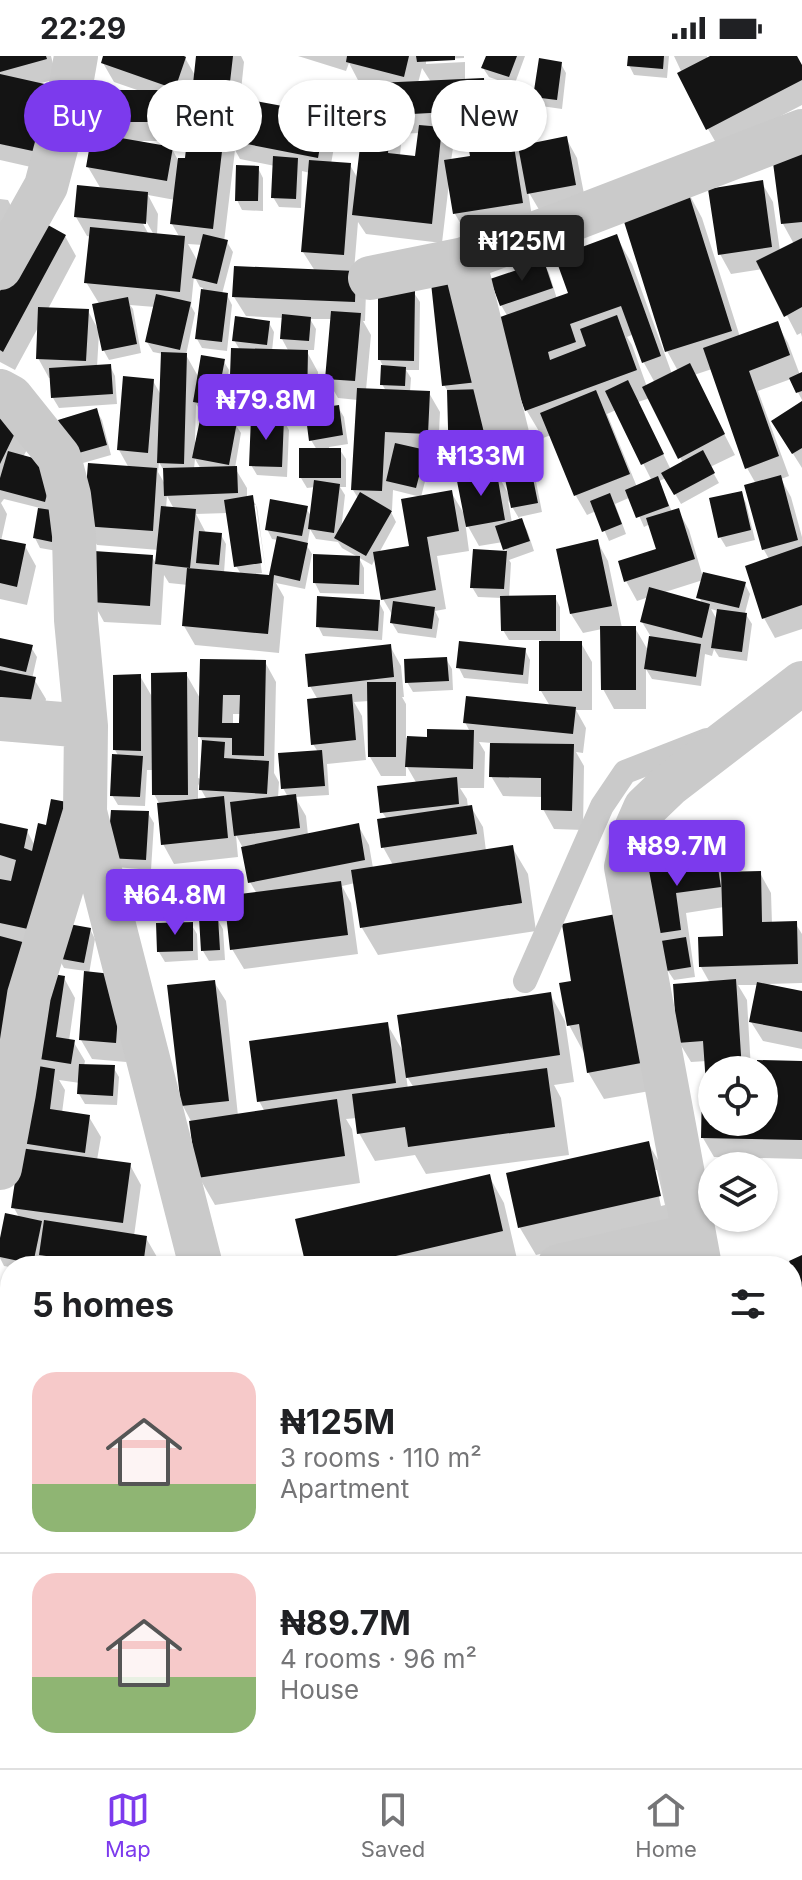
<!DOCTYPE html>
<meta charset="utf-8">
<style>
:root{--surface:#fff;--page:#f2f2f2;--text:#202124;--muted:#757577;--line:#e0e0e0;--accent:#7c3aed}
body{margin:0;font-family:Inter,sans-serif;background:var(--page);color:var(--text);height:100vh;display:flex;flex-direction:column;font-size:30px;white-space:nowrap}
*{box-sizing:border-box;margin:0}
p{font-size:26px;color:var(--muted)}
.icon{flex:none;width:44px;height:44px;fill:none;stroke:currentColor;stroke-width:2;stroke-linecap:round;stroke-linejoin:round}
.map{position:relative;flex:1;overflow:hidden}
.sheet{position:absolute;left:0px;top:1200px;width:802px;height:512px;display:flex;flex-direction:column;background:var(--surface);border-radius:32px 32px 0 0;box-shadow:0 2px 6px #0004}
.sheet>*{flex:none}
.banner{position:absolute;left:24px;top:24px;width:754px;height:72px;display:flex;gap:16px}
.fabs{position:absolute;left:698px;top:1000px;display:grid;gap:16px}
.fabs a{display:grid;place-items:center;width:80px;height:80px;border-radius:50%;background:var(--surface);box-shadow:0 2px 6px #0004;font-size:40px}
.price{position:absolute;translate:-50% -68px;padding:0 18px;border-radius:8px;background:var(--accent);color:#fff;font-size:26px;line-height:52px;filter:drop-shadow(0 2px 4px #0008)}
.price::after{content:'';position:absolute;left:50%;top:48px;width:24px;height:18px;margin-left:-12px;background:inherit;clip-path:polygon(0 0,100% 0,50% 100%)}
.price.active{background:#222;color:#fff}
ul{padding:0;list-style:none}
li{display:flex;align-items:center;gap:24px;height:200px;padding:0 32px}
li+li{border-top:2px solid var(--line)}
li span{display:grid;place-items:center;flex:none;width:224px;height:160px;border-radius:24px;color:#555}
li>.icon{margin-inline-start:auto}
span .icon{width:96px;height:96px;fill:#fffc;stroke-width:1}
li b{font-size:34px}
h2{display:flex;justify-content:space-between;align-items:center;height:96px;padding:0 32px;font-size:34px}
.pill{padding:0 28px;border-radius:36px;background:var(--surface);box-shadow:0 2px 6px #0004;font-size:28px;line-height:72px}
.pill.active{background:var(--accent);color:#fff}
.status{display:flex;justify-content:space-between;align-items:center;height:56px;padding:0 40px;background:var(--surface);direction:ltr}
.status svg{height:22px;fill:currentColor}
.menu{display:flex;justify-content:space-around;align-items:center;height:112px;border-top:2px solid var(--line);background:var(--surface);font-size:22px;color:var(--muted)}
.menu a{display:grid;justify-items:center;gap:4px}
.menu .active{color:var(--accent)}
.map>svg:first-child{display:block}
.shadow{fill:#0003;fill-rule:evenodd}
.building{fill:#141414;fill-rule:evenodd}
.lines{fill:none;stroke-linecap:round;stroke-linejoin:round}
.lane{stroke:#cacaca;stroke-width:24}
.street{stroke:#cacaca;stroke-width:44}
</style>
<div class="status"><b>22:29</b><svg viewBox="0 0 49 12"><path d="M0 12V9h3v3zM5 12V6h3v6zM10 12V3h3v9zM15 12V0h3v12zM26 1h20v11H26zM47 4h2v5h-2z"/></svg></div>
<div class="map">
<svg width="802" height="1712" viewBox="0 0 802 1712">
<rect width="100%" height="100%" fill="#fff"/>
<path class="shadow" d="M0 0H51L57 23 37 28 53 116 0 104Z
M105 0H178L185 2 196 21 198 0H241L244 6 240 44 325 60 336 80 331 108 350 109 358 123 364 70 359 60 370 28 359 26 349 7 346 15 298 0H464V2L426 4V8L465 6V25L482 24 494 44 495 63 508 61 519 80 521 91 566 82 577 102 586 148 541 157 528 135 533 167 466 177 455 158 449 127 442 187 366 178 358 166 354 215 366 236 365 265H363L371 279 366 334 386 335 382 328 383 310 380 304 414 237 420 246 419 314H406L411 322 410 336 429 337 440 356 438 397 424 396 430 406 421 441 393 434 392 454H390L396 466 379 497 411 491 451 436 466 461 459 422 451 409 449 337 444 329 433 228 496 354 498 419 509 439 523 380 529 390 542 456 519 461 527 474 534 495 509 504 511 507 509 542 555 541 560 551V587H581L592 606V654H576L586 672 583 697 576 696 584 710 583 774 554 773 543 753V741L503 740 491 720 492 687 479 686 485 696 484 732H460L467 743 468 752 471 751 483 771 486 795 512 791 528 818 536 875 378 899 362 872 355 827 342 830 351 847 358 898 244 913 232 893 257 838 250 826 243 792 236 779 238 801 174 808 163 788 160 749 154 738V714H147L145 750 118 749 112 739 119 701 115 694 140 620 154 644 186 618 201 644 265 606 276 626 274 717 279 726 278 742 288 741 283 732 318 696 313 688 318 644 310 630 390 590 401 610 404 641H402L406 648V682L429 683 470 676 465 666 550 650 541 635V584H509L503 574 502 542 478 541 472 531 474 495 507 497 503 486 479 490 465 465 469 495 437 500 446 553 435 555 439 563 436 582 398 577 392 567 393 560 383 543 376 501 372 509 342 492 338 486 316 483 310 473 307 490 312 498 305 533 276 527 284 541 279 597 195 589 184 570 188 529 169 527 164 519 161 569 104 566 93 546 152 501 157 509 159 494 97 489 85 470 129 412 119 394 153 325 161 339 163 298 153 296 147 286 155 251 130 249 133 253 141 297 109 304 104 295 99 277 97 311 110 310 115 320 117 348 59 352 53 342 52 322H49L38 302 40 268 15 314 0 306V240L65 180 76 200 48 253 88 255 99 275 100 249 86 226 91 181 87 180 76 161 101 133 88 111 99 81 90 66 140 35 114 26 103 7ZM422 12 431 26 418 27ZM192 33H194L187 104H178L172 93 139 85H176V55L170 46 186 51ZM468 75 472 102 451 105 453 92 443 76ZM420 77 417 102 400 100 401 89 395 78ZM235 94 240 103 275 110 273 141 279 151 301 152 302 115 310 117 303 196 315 215 234 241 246 260 284 262 282 283 289 296 272 295 274 276 269 267 234 284 240 294 231 346 243 366H253L251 409 257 419 287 421 289 374 285 367 309 368 311 384 317 394 301 422 307 432 315 431 311 460 306 452 267 473 272 483 278 484 273 521 255 520V518L262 517 252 449H256L266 516 257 451 252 442H247V432L235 412 241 377 235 368 195 386 196 348 201 355 221 359 229 314 223 304 199 322 186 299 195 257 191 250 194 220 200 231 203 232 197 283 202 292 227 295 232 249 227 239 222 238 233 196 227 186H224ZM148 139 175 144 172 168 180 182 157 179 158 158ZM142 158 154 179H149L139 160ZM188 188 203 189 198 206ZM310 263H332L327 323 338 342 358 344 353 434 358 442 341 475 345 439 340 431H346V403L340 394H329V391L348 388 344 361 338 351 317 354 318 316 306 294H314L316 273ZM195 403 201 413H194ZM159 406 165 417 166 430 158 416ZM167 440 174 453 166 452ZM508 444 520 464 512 467ZM228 457 236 510 241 518 224 517 226 488 221 479 206 477 196 458ZM369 645 370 701 381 720H406V709L417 728 382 756 387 763 383 791 393 809 373 812 369 789 358 769 308 779 306 760 295 741 329 739 327 708 366 704 362 660 354 646ZM233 658H241V669H233ZM198 677 203 687 201 723 198 722ZM198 728 207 744 198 745Z
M488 0H525L514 30 489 21 483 12Z
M630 0H669L667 22 634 19 629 9Z
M674 0H707L708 4 715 0H797L802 11V49L719 92 708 73Z
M561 8 566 17 562 53 541 50 535 40Z
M802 97V281L801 277 797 279 763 213 731 218 720 198 762 127 773 146 780 195 794 188 783 168Z
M258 112 263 122V155L242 154 237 144Z
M687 134 702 162 740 281 777 268 788 287 800 319 802 318V344L791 323 758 335 789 420 781 423 791 441 802 481V573L775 582 764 562 769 503 764 494 746 430 756 428 747 412 712 313 694 319 735 399 710 411 719 427 681 448 666 422 659 425 672 456 678 454 689 474 702 518 745 528 750 538 745 557 752 568 747 605 719 601 714 593 712 600 705 598 701 630 652 623 646 613V653H614L603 633 602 573 583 577 571 558 597 485 608 505 622 572H635L649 596 651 581 642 566 649 541 637 545 626 525 658 494 650 468 644 471 631 441 615 448 626 478 609 485 596 455 587 459 576 440 551 379 543 382 527 355 495 266 508 261 501 249 543 207 549 217 557 243 570 238 616 180 632 208 672 318 678 315 667 295ZM634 278 644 307 655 327 647 331 632 289 627 281ZM650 342 683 407 671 414 638 346ZM616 354 652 425 637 431 607 358ZM703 524 699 541 702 547 662 537ZM711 553 718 555 717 564Z
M0 143 8 144 13 154 0 186Z
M802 348V412L785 385Z
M96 354 102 364 111 399 76 409Z
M0 364 28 392 23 401 54 410 57 495 40 492 35 482 40 452 4 443 1 447 7 458 1 485 25 490 36 510 27 549 0 543Z
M741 437 746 447 755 484 726 491 720 481Z
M359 502 364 512V538L320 537 315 527Z
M379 546 384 556 382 584 323 580 318 570Z
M0 584 31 591 37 601 32 623H34L46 643 40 672 0 663Z
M525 594 530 604 528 628 464 622 459 612Z
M446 603 452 613 453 634 413 636 407 626Z
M148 757 154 767 151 814 115 811 110 801Z
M0 769 27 775 35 790 65 869 90 873 95 883 89 918 131 940 126 1006 92 1003 81 984 86 915 64 912 59 903 44 917 64 922 75 942 69 985H73L85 1005 84 1010 113 1011 119 1021 117 1049 85 1048 79 1038 80 1027 59 1024 65 1034 62 1057 89 1061 101 1081 97 1104 130 1109 141 1129 134 1180 146 1182 157 1201 156 1210H48L42 1199 40 1210 10 1211 4 1210 0 1202V1193L20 1163 14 1152 31 965 0 1031Z
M715 801 725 818 760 817 771 837 772 868 795 867 802 878V927L767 928 802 937V993L763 985 751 966 759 929H738L747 944 751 1014H712V1066H764V1014H759L802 1007V1103L714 1101 703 1082 712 1033 708 1028 707 1005 691 1006 679 986 710 927 701 911 725 882 724 851 686 857 695 921 674 924 668 915 656 878 646 812Z
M217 863 223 873 225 904 209 905 203 895Z
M191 868 197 878 198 904 165 906 159 896Z
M214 926 226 945 238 1060 265 1056 259 1045 387 968 404 997 550 938 565 965 574 1026 554 1029 561 1042 569 1099 426 1118 415 1099 375 1105 359 1077 357 1062 346 1063 352 1073 360 1127 215 1149 199 1121 192 1067 183 1050ZM406 1019 414 1032 408 1033Z
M562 929 667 1032 604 1043 588 1016 584 997 569 969Z
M648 1087 664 1114 675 1167 536 1199 520 1172 509 1119ZM653 1114H657L665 1149 661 1150Z
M489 1120 504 1147 517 1203 486 1210H308Z
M0 1244 10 1247V1293L0 1291Z
M0 1353 10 1356V1645L1 1688 0 1582 7 1543 0 1541Z
M802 1438V1499H800L792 1486V1440Z
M802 1586V1684L792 1687V1589Z
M112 1702H193L195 1708 181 1712H116Z
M323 1702H383L386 1712H310Z
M518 1702H592L594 1712H523Z
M610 1702H658L661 1712H613Z
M723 1702H739L726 1706Z"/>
<path class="building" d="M0 0H46L47 3 0 16Z
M103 0H184L186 1 175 33 101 7Z
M196 0H233L213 173 170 168 178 102H185Z
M347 0H409L404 21 346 6Z
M416 0H455V4L417 6Z
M486 0H517L509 21 481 12Z
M628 0H664L663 13 627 10Z
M710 0H797L802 9V24L706 74 677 17Z
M539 2 562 6 557 44 533 41Z
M0 18 58 31 42 97 0 88Z
M484 22 485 54 357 61 355 28Z
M88 34H166V66H88Z
M234 41 326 58 318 102 226 84Z
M509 59 523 147 453 158 444 104 470 100 464 66Z
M363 65 391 68 388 97 415 100 419 69 442 71 432 168 352 159Z
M92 77 173 91 167 125 86 111Z
M567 80 576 129 527 138 518 90Z
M802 95V166L781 168 772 99Z
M273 100 298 102 296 143 271 142Z
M309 104 351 107 344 199 301 196Z
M236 109 259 110 258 145H235Z
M763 124 772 191 718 199 708 133Z
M77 129 148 136 146 168 74 161Z
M687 132 732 275 665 296 620 153Z
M39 164 66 179 3 296 0 294V235Z
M90 171 185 180 180 236 84 227Z
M203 178 228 184 217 228 192 222Z
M617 178 661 300 642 307 621 250 570 268 576 286 548 296 550 304 586 290 580 273 617 259 637 314 525 355 492 264 568 237 555 201Z
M802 182V251L784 261 756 205Z
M544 205 553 232 500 250 490 223Z
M234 210 356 215 355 246 232 241Z
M467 223 478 326 442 330 431 227Z
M201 233 228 237 222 286 195 283Z
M378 235H415L414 305 378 304Z
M156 238 191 246 180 294 145 286Z
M128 241 137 288 102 295 92 248Z
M38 251 89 253 86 305 36 303Z
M331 255 361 257 355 325 325 323Z
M282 258 311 261 309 285 280 283Z
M235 260 270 265 267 289 232 285Z
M778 265 790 299 749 315 779 400 745 413 703 292Z
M231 292 308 294 307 349 229 347Z
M161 296 187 297 184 408 157 407Z
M201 299 225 303 216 350 193 346Z
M690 307 725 378 678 403 642 331Z
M111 308 113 338 51 342 49 312Z
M381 309 406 311 405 330 380 329Z
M802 316V335L796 337 789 322Z
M123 320 154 323 148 397 117 394Z
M628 324 664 398 641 409 605 335Z
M357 332 430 335 428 378 385 376 382 435 351 434Z
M485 333 488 409 449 410 447 334Z
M596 334 630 418 574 440 540 357Z
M802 345V392L792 398 771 365Z
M339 349 343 379 309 385 305 354Z
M97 352 107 389 68 400 58 364Z
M201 359 237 366 229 409 192 402Z
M251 361 284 362 282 411 249 410Z
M0 362 18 371 0 408Z
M524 378 538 447 511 452 497 384Z
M395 387 426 394 416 432 386 425Z
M299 392H341V422H299Z
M703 394 715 417 674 439 661 417Z
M8 395 55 408 45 446 0 434V422Z
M88 407 157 412 153 475 83 470Z
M237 410 238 437 164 440 163 412Z
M496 412 505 464 466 471 456 420Z
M781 419 798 484 762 494 744 429Z
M658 420 669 450 636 462 625 434Z
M314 424 340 428 334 477 308 473Z
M452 434 459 475 427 481 436 534 381 544 373 496 409 490 401 443Z
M742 435 751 474 718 482 709 442Z
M360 436 392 455 366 500 334 482Z
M610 437 622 468 602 476 590 445Z
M253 439 262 507 234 511 224 444Z
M270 443 308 450 302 480 265 474Z
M161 450 196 453 190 512 155 508Z
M38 452 58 455 52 486 33 482Z
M679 452 695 503 624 526 618 505 656 493 646 462Z
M522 462 530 485 503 494 495 470Z
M199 475 222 477 219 509 196 507Z
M277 480 308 487 300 525 274 519 268 578 182 570 187 512 269 519Z
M0 483 26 488 17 531 0 527Z
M598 483 612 550 570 558 556 493Z
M802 490V549L762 563 745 510Z
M473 493 507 495 504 533 470 532Z
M94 495 153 499 150 550 91 546Z
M313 498 360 500 359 529 313 527Z
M703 516 746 526 739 552 696 542Z
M649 531 710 548 702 582 640 566Z
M556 539V575H501L500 540Z
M317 540 380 544 378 575 316 571Z
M393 545 435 551 432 573 390 567Z
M717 553 747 557 742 596 711 592Z
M600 570H636V634H601Z
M649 580 701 588 696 621 644 613Z
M0 582 33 589 26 616 0 610Z
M459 585 526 592 523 619 456 612Z
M539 585H582V635H539Z
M391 588 394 621 308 631 305 598Z
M447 601 449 625 405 627 404 603Z
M200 603 266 604 264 700 232 699V682L198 681ZM223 639H240L239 667H222Z
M0 614 36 621 29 653 0 647Z
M187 616 188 739H152L151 617Z
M141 618V695L113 694V619Z
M367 626H396V701H368Z
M352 638 356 684 311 689 307 643Z
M466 640 576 651 573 678 463 667Z
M427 673 474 674 473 713 405 711 407 680 427 681Z
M202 684 225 686 224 702 269 705 267 738 199 734Z
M490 687 574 688 572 755 541 754V722L489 721Z
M322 694 325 730 281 733 278 697Z
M112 698 143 700 140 741 110 740Z
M457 721 459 748 380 757 377 730Z
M296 738 300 772 234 780 230 746Z
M224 740 228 782 161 789 157 747Z
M51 743 72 747 42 876 0 867V823L11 825 16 804 0 799V767L28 773 24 792 32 795 38 767 46 769Z
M472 749 477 778 381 792 377 763Z
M111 754 149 755 146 804 107 802Z
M359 767 365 804 248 827 241 791Z
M513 789 522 847 360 872 351 814Z
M716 799 721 831 676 837 681 874 654 878 644 810Z
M761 815 762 866 797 865 798 908 699 911 698 881 723 880 721 816Z
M341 825 348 879 230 894 224 840Z
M627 856 652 1005 587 1017 579 968 567 970 559 927 571 925 562 868Z
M218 861 220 894 201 895 199 862Z
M193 866V895L157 896 156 867Z
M63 867 91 872 84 907 56 902Z
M0 880 30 888 0 995Z
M686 881 691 911 666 915 661 885Z
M84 915 121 919 116 987 79 984Z
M40 916 65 920 56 981 75 984 71 1008 27 1001Z
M736 923 742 1014H712V1028L706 1029 703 985 677 987 673 928Z
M215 924 229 1045 181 1050 167 929Z
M757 926 802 935V976L749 966Z
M551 936 560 999 406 1022 397 959Z
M388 966 396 1027 257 1046 249 985Z
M757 1004 802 1005V1084L701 1082 702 1031H712V1066H764V1014H757Z
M27 1008 55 1013 50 1053 90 1059 85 1097 15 1086Z
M79 1008 115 1009 113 1040 77 1038Z
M547 1012 555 1071 408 1091 405 1071 357 1078 352 1038Z
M337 1043 345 1100 197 1122 189 1065Z
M649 1085 661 1140 518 1172 506 1117Z
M20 1092 131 1107 123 1167 11 1152Z
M490 1118 503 1175 353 1210H306L295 1163Z
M5 1157 42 1165 33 1208 0 1201V1182Z
M44 1164 147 1180 143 1210H118L39 1199Z
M802 1199V1233L789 1205Z
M0 1242 10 1244V1285L0 1283Z
M0 1351 10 1354V1433L1 1469Z
M802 1436V1477L792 1479V1437Z
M8 1526H10V1614L0 1612V1575Z
M802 1584V1662L792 1665V1587Z
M0 1620 8 1622 1 1654H0Z
M10 1698V1702H29L32 1712H0V1700Z
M316 1702H382L383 1707 366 1712H308L306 1705Z
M412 1702H508L511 1712H415Z
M516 1702H588L589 1703 558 1712H528L526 1706 518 1708Z
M608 1702H654L657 1712H611Z"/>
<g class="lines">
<path class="lane" d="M525 925 602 750 625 716 707 684"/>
<path class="street" d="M464 203 507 378
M0 212 46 130 67 51 76 0
M370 222 464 203 555 170 802 75
M0 335 11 341 59 401 69 439 74 479 76 564 86 670 85 756 201 1210
M0 663 86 670
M0 1112 14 1037 29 939 85 756
M559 1210 694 1179
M700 1210 626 811 634 777 645 752 669 729 802 627
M792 1520 802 1518
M595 1702 598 1712
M206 1712 237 1702"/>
</g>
</svg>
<div class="fabs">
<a><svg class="icon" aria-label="locate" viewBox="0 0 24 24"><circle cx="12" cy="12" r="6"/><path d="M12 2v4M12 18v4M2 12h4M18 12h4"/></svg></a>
<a><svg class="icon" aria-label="layers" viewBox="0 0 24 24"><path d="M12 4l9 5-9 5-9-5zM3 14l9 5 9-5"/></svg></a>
</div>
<b class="price active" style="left:522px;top:227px">₦125M</b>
<b class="price" style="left:266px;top:386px">₦79.8M</b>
<b class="price" style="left:481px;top:442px">₦133M</b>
<b class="price" style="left:677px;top:832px">₦89.7M</b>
<b class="price" style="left:175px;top:881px">₦64.8M</b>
<div class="banner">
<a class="pill active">Buy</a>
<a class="pill">Rent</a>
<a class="pill">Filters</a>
<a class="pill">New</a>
</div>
<section class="sheet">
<h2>5 homes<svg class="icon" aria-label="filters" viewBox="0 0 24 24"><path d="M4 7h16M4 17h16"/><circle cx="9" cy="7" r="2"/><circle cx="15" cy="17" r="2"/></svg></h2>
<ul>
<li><span style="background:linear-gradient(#f6c9c9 70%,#8fb573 0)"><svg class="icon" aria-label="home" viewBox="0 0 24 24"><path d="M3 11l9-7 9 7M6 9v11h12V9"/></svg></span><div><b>₦125M</b><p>3 rooms · 110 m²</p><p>Apartment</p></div></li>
<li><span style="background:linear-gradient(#f6c9c9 65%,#8fb573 0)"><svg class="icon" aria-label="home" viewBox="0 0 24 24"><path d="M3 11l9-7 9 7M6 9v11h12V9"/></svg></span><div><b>₦89.7M</b><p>4 rooms · 96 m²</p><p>House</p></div></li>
</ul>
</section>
</div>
<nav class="menu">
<a class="active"><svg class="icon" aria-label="map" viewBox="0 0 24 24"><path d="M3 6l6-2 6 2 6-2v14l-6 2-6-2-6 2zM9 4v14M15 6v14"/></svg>Map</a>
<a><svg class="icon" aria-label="saved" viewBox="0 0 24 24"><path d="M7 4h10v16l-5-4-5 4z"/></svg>Saved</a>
<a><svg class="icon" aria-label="home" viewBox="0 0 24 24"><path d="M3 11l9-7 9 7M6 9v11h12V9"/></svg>Home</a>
</nav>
